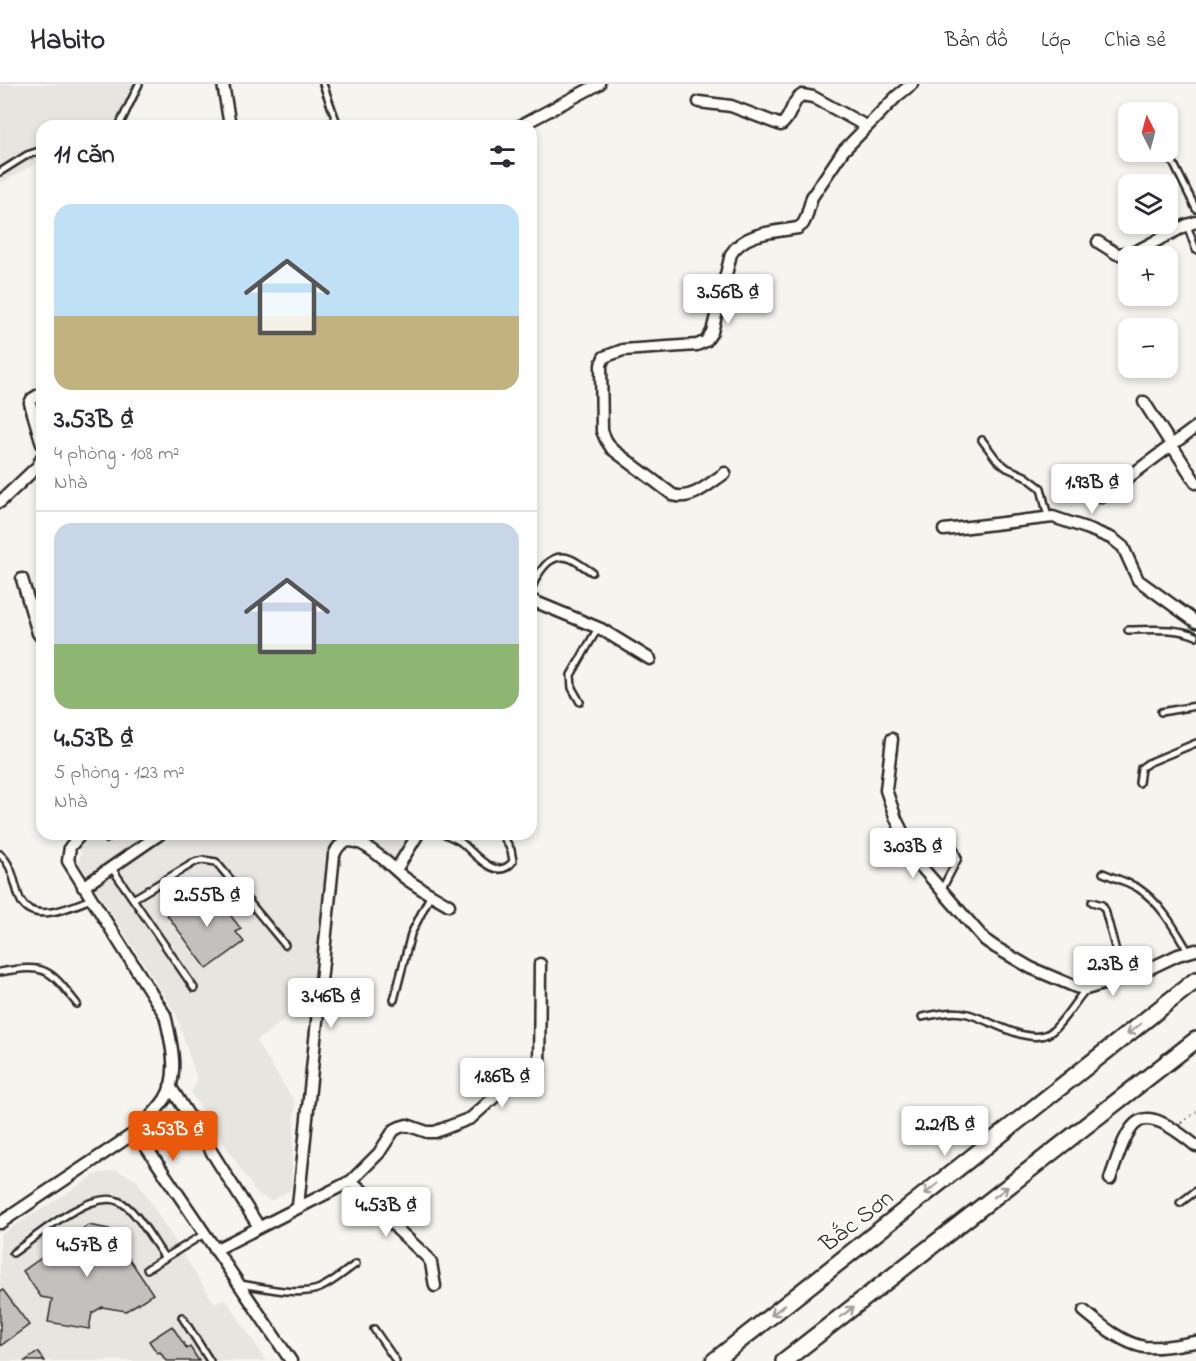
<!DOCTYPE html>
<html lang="vi">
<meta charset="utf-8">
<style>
:root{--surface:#fff;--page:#f2f2f3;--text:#2b2b33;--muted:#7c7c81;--line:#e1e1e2;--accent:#ea580c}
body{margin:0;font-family:"Indie Flower",sans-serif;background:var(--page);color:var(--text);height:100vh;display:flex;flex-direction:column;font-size:22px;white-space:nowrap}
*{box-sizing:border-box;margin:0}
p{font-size:20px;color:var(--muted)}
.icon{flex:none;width:33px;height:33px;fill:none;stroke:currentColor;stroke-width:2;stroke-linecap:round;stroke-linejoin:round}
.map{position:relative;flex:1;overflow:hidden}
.side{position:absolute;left:36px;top:36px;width:501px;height:720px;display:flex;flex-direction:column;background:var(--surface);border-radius:18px;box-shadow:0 3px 9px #0003}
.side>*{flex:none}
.needle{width:39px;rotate:354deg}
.controls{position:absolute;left:1118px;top:18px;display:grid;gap:12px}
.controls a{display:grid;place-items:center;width:60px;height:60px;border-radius:12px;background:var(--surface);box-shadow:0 3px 9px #0003;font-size:30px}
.price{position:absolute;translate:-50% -51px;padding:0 14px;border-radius:6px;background:#fff;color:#222;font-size:20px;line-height:39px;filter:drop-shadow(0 2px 3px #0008)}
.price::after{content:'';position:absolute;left:50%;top:36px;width:18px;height:14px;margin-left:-9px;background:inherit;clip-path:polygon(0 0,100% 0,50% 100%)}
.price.active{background:var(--accent);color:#fff}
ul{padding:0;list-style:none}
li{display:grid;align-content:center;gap:12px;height:318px;padding:0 18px}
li+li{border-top:2px solid var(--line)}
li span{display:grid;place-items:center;height:186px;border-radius:18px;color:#555}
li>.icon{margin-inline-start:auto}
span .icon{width:108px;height:108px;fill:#fffc;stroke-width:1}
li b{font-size:26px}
h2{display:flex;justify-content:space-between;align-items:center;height:72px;padding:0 18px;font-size:26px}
header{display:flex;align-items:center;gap:36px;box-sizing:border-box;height:84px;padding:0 30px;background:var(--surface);border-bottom:2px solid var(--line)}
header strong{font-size:28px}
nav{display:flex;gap:33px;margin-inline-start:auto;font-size:21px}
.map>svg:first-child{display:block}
.built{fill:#e6e5e0}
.building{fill:#c2c1be;stroke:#2b2b2b;stroke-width:1.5}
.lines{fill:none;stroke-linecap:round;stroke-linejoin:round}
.lane-casing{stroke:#2b2b2b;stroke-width:10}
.street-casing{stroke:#2b2b2b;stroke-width:15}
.secondary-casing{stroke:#2b2b2b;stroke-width:20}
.path{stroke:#2b2b2b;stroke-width:2;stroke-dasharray:1.5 4.5;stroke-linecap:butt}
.lane{stroke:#fdfcf7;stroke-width:5}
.street{stroke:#fdfcf7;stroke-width:10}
.secondary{stroke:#fdfcf7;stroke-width:15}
.oneway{stroke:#9e9e9b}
.labels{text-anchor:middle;stroke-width:4.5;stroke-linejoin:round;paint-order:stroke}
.street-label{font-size:24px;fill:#2b2b2b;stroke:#fdfcf7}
</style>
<header>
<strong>Habito</strong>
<nav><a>Bản đồ</a><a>Lớp</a><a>Chia sẻ</a></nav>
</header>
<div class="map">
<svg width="1196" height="1277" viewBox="0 0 1196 1277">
<rect width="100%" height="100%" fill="#f5f4ef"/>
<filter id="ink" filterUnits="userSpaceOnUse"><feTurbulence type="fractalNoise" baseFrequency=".0167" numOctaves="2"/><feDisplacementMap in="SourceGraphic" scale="12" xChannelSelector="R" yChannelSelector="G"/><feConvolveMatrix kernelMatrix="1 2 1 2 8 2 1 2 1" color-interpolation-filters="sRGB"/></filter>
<g filter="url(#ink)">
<path class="built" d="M0 0H144L139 15 122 42H42V76L0 100Z
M88 750H411L398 772 390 775 362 754 355 752 349 751 339 754 335 759 314 913 256 957 295 1019 291 1106 271 1117 257 1110 191 1009 197 996 176 930 79 778 81 769 76 762Z
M117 1086 137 1097 214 1219 226 1215 266 1277H0V1151L97 1090Z"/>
<path class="building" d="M99 750H122L106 760Z
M204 804 214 817 218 815 241 845 236 848 244 858 207 885 167 831Z
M88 1141 109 1145 153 1210 126 1227 102 1223 92 1229 89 1245 48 1238 52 1215 41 1213 23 1187Z
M3 1206 29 1241 0 1262V1208Z
M172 1242 187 1265 190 1263 199 1277H166L160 1268 157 1269 149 1257Z
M38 1268 45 1277H25Z"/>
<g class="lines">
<defs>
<path id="lane" d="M323 0 338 42
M119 42 139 0
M1167 66 1196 125
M0 88 27 71 42 66
M1187 141 1196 166
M982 356 997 376 1007 384 1025 392 1041 404 1048 433
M531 506C537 490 550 466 571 475 578 478 585 484 592 488
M1128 546C1150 546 1176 543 1196 552
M580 618 572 604 571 591 598 544
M1161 628 1196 622
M1139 699 1141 684 1148 679 1196 659
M445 750C451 753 457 755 462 759 475 770 497 799 513 777L511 766 502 750
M0 770C9 778 12 788 15 799 17 805 18 812 21 817 34 841 73 822 91 815
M111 783 194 904
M1103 789C1114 794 1128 798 1138 804 1161 819 1175 845 1188 867
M942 805 958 774 952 760
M133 815 195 778 203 776 216 778 285 861
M1092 818 1102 821 1105 826 1123 893
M0 888C46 880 49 884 77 920
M394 916 411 850 431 810
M922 933C937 930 953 926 968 930 991 936 1029 963 1051 948 1061 941 1077 915 1086 905
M1180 1119 1196 1107
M13 1169C36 1153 89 1106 118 1117 135 1123 154 1159 165 1174
M147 1185 204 1150
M240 1200C262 1203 299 1213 320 1204 333 1198 344 1188 356 1180
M182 1233 210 1277
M374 1245 396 1277"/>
<path id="street" d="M223 0 230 42
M699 18 731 22 781 41C792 33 791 17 802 11L813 13 866 42
M520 42 599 0
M1098 158 1117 170 1135 168 1187 141 1196 138
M42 309 32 315 30 319 42 360
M1144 318 1196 399
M725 389C710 399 692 417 673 411L612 365 606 356 602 347 601 281 604 273 623 266 697 261 706 257 712 248 731 170C745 148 774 148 798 144L803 140 806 134 812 113 843 67 897 12 912 0
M1102 413 1196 343
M0 418 38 382 42 373
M944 446 1053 433 1089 445 1113 455 1123 463 1138 496 1196 538
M22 495 38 549 42 554
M531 516 601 545 650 575
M892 655 886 706 896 735 918 779 985 856 995 863 1031 884 1076 903 1086 905 1140 889 1178 871 1196 866
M81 750 70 763 68 777 165 931C171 957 180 991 165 1015 157 1027 145 1038 136 1048
M396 786 418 750
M83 803 160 750
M170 1002 259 1143
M1110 1095C1131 1033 1137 1014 1196 1062
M351 1097 383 1125 397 1145 427 1173 431 1179 435 1202
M298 1122 334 771C348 734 389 782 405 794 418 804 434 812 449 821
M0 1139 136 1048 291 1277
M215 1166 351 1097 379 1069 394 1046 400 1043 407 1041 427 1048H435L471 1034 499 1009 512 1001 535 995 539 991 540 880
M1084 1227C1101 1241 1122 1259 1144 1263 1161 1265 1180 1260 1196 1258"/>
<path id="secondary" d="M714 1277 1196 896
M784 1277 1196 956"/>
</defs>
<use href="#lane" class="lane-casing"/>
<use href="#street" class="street-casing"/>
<use href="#secondary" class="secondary-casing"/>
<path class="path" d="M1181 1039 1196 1028"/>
<use href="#lane" class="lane"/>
<use href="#street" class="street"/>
<use href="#secondary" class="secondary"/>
</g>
<defs><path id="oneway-shaft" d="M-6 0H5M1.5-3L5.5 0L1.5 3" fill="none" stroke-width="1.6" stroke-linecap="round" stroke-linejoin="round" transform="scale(1.5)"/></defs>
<g class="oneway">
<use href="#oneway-shaft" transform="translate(1134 945) rotate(142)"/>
<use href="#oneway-shaft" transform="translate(931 1105) rotate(142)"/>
<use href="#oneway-shaft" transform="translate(1001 1108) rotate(-38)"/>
<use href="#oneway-shaft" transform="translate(778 1226) rotate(142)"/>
<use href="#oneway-shaft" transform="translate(847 1228) rotate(-38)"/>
</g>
</g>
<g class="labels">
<g class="street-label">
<text transform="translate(856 1136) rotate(-38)" y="8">Bắc Sơn</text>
</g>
</g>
</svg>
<div class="controls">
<a><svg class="needle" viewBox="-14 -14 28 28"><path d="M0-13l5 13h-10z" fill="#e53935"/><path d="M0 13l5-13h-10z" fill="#7c7c81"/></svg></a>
<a><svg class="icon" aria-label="layers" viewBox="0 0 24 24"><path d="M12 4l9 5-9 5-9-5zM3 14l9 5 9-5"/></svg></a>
<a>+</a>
<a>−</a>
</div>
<b class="price" style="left:728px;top:241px">3.56B ₫</b>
<b class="price" style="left:1092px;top:431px">1.93B ₫</b>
<b class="price" style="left:913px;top:795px">3.03B ₫</b>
<b class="price" style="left:207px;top:844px">2.55B ₫</b>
<b class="price" style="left:1113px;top:913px">2.3B ₫</b>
<b class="price" style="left:331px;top:945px">3.46B ₫</b>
<b class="price" style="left:502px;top:1025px">1.86B ₫</b>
<b class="price" style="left:945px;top:1073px">2.21B ₫</b>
<b class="price active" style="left:173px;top:1078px">3.53B ₫</b>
<b class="price" style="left:386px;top:1154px">4.53B ₫</b>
<b class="price" style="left:87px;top:1194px">4.57B ₫</b>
<section class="side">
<h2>11 căn<svg class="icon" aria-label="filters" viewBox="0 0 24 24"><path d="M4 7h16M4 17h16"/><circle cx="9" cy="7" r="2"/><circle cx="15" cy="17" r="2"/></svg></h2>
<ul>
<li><span style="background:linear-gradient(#bfe0f5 60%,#c2b280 0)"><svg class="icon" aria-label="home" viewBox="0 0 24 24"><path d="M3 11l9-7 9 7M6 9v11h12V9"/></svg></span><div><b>3.53B ₫</b><p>4 phòng · 108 m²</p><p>Nhà</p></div></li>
<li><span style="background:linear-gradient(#c9d6e8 65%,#8fb573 0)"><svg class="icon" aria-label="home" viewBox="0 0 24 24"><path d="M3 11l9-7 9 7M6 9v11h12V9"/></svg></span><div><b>4.53B ₫</b><p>5 phòng · 123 m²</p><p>Nhà</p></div></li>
</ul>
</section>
</div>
